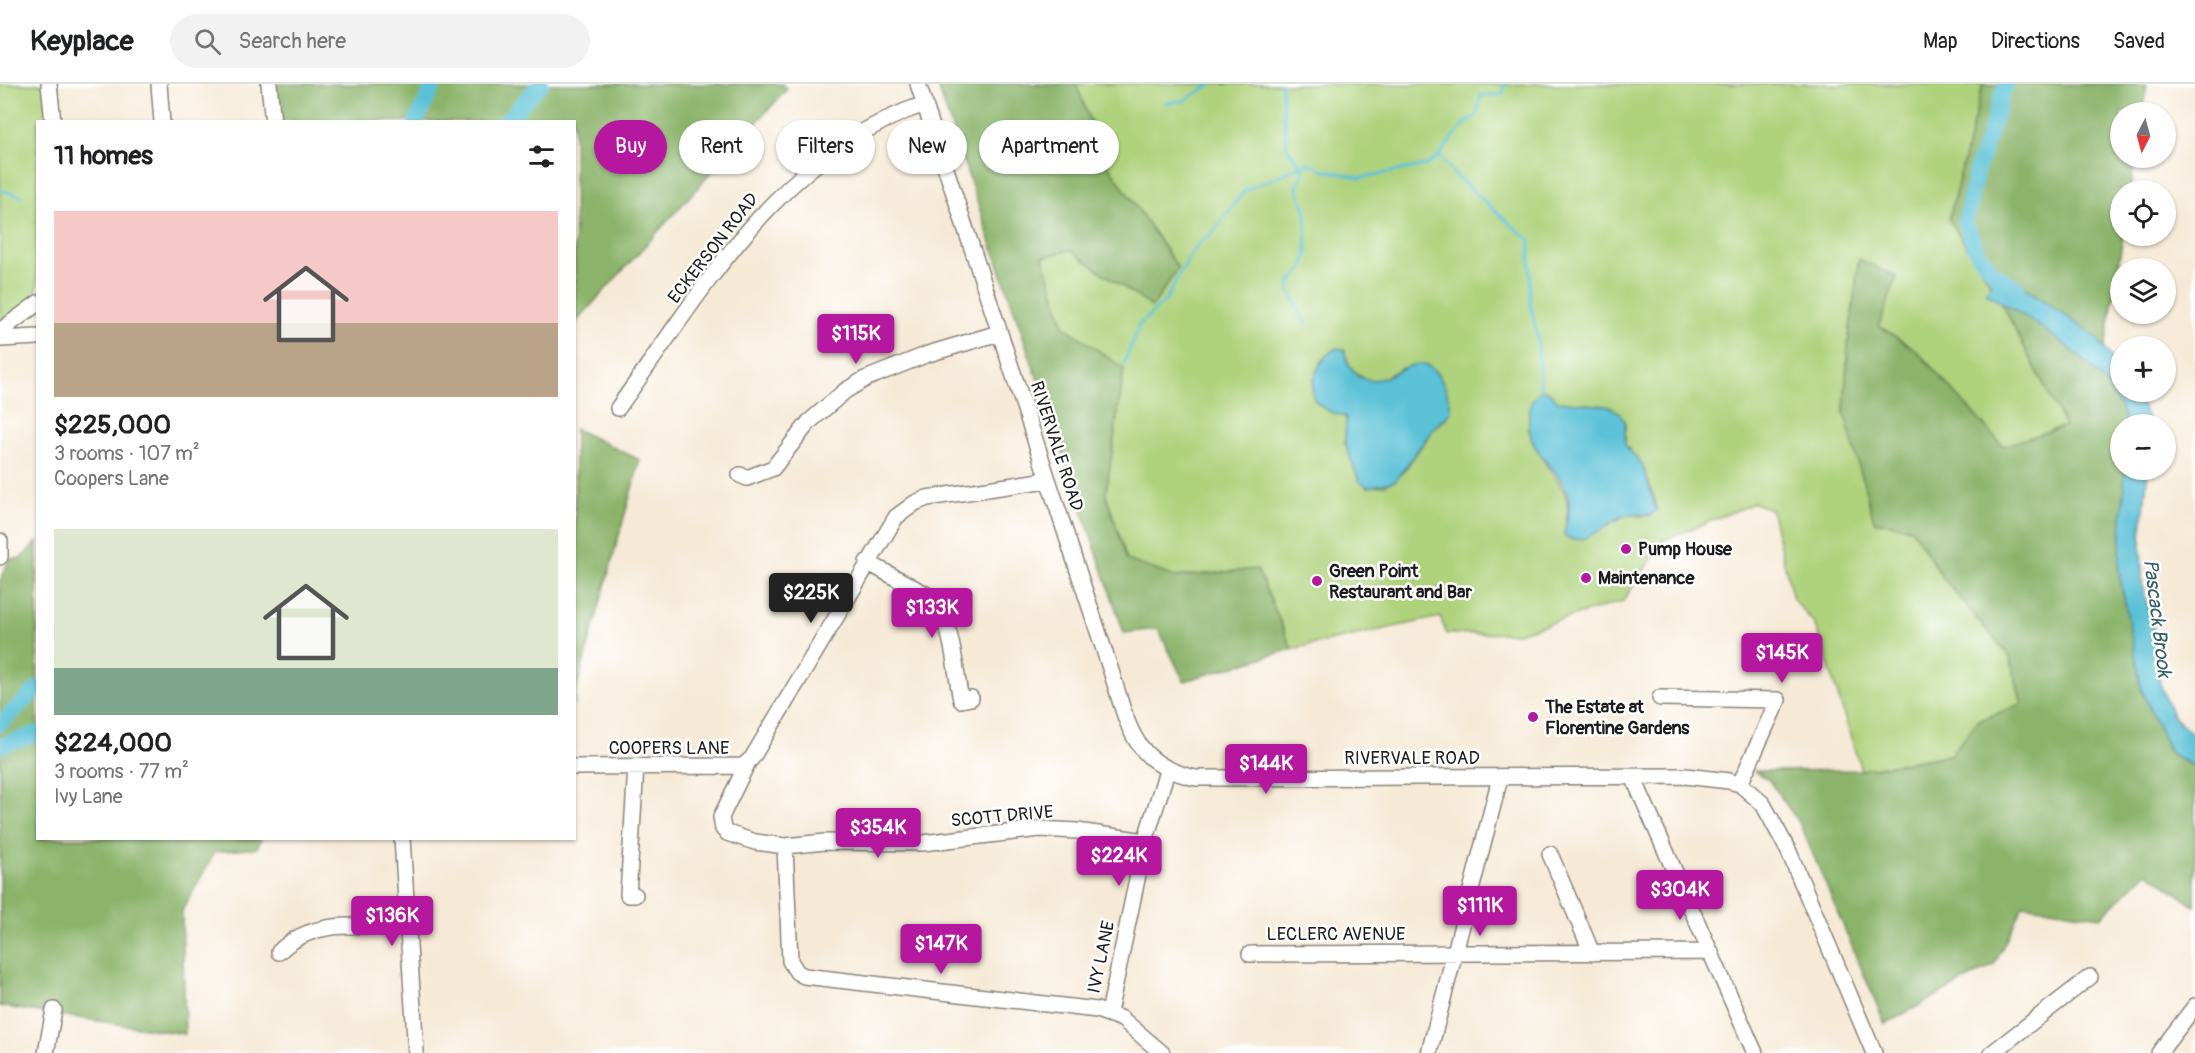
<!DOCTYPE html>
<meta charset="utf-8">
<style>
:root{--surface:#fff;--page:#f2f2f2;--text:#202124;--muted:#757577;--line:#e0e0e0;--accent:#b5179e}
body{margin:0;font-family:Pangolin,sans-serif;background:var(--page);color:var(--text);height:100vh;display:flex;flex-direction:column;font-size:22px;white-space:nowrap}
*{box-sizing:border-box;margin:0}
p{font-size:20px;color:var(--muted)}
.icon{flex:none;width:33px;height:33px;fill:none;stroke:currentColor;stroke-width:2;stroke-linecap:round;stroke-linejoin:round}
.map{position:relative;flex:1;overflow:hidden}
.sheet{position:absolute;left:36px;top:36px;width:540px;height:720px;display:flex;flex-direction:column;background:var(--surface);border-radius:0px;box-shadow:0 2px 4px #0004}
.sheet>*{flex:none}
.guide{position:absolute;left:594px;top:36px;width:570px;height:54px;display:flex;gap:12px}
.needle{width:39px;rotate:186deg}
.buttons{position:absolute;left:2110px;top:18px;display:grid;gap:12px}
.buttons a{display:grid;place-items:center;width:66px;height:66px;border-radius:50%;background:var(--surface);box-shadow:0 2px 4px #0004;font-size:30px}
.price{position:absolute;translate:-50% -51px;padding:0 14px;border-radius:6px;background:var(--accent);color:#fff;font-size:20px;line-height:39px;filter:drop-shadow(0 2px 3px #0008)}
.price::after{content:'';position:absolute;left:50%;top:36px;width:18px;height:14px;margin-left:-9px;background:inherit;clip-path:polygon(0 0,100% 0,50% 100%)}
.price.active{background:#222;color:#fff}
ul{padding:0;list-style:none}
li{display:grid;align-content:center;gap:12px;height:318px;padding:0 18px}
li span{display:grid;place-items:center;height:186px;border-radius:0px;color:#555}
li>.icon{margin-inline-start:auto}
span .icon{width:108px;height:108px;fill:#fffc;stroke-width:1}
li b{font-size:26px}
h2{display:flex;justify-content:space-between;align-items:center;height:72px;padding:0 18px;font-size:26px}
.tag{padding:0 21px;border-radius:27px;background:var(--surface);box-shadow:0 2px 4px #0004;font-size:21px;line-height:54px}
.tag.active{background:var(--accent);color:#fff}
header{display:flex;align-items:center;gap:36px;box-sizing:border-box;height:84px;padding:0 30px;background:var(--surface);border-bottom:2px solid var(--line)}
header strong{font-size:28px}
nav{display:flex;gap:33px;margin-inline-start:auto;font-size:21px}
.search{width:420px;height:54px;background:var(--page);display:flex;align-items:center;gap:15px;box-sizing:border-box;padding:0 21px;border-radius:33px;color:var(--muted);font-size:22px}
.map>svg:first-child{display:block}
.green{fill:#afd27b;stroke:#66774c;stroke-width:1.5;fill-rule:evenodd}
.forest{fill:#8bb46b;stroke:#546844;stroke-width:1.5}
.water{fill:#5ac1d7;stroke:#3b6e7a;stroke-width:1.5}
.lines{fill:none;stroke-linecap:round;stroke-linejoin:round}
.stream{stroke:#5ac1d7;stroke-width:3}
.river{stroke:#5ac1d7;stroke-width:16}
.minor-casing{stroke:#89837a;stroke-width:18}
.minor{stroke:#fff;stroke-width:15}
.poi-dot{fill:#b5179e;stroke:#fff;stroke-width:2}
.labels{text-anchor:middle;stroke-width:5;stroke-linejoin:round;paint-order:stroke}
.street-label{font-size:18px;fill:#1c1c1c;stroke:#fff}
.poi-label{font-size:18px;font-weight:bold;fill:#1c1c1c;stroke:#fff;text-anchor:start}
.water-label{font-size:20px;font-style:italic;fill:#355e67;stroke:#fff}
</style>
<header>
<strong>Keyplace</strong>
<div class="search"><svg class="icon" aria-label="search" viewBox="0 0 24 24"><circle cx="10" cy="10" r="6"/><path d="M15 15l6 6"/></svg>Search here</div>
<nav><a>Map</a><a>Directions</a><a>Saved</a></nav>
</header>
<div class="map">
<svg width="2195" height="969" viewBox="0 0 2195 969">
<rect width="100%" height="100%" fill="#fff"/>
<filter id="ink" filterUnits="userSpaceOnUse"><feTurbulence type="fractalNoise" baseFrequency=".0167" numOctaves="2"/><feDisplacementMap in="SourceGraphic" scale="12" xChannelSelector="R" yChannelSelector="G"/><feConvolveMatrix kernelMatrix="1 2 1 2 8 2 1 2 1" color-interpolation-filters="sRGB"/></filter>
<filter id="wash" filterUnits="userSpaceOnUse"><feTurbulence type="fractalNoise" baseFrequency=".008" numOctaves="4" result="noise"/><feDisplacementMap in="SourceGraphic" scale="24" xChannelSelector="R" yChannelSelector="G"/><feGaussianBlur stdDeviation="1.35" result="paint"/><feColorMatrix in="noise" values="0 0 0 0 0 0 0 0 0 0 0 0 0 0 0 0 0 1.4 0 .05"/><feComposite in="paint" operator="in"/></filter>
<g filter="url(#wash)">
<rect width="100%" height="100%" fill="#f6ead7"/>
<path class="green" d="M0 0H46L49 37 38 38 37 213 0 243Z
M1076 0H1983L1949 135 1997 210 2065 342 2003 363 1916 266 1879 242 1859 176 1848 262 1844 328 1943 494 2010 573 2022 620 1978 637 1951 671 1861 686 1823 563 1814 539 1793 515 1771 425 1754 419 1664 456 1623 517 1517 549 1447 550 1440 533 1292 565 1257 485 1175 493 1127 477 1106 410 1124 285 1064 242 1043 173 1070 166 1152 223 1178 184 1106 78ZM1345 270 1352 286 1367 296H1380L1402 284 1438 290 1450 320 1446 334 1434 344 1403 389 1386 401 1368 403 1357 393 1356 384 1345 360 1346 333 1326 326 1314 316C1312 286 1317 280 1345 270ZM1548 307 1557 317 1625 339V361L1642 380 1656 419 1651 432 1625 431 1588 452 1566 436C1573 409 1557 398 1544 377 1536 366 1532 355 1528 343Z"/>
<path class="forest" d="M269 0H782L787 5 575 239 574 38 273 37Z
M937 0H1076L1106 78 1178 184 1152 223 1070 166 1043 173 1064 242 1124 285 1106 410 1127 476 1175 493 1257 485 1292 565 1184 597 1158 545 1124 549Z
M1983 0H2147L2142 28H2121V74H2135L2130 106H2121L2123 152 2105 265 2126 340H2121V386H2125L2119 488 2142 607 2170 669 2195 683V822L2147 788 2101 833 2023 821 1994 881 1885 940 1800 740 1768 695 1753 687 1861 686 1950 671 1978 637 2022 620 2010 573 1943 494 1911 444 1874 437 1844 328 1848 262 1859 175 1897 193 1879 242 1916 266 2003 362 2065 342 1997 210 1949 135Z
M575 345 640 376 575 610V623Z
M37 458 38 754 261 755 257 764 215 768 182 827 185 950 0 922V497L9 476 21 474Z"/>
<path class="water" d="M2001 187 2096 253 2121 287V308H2136L2150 340H2126C2114 283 2032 237 1985 208Z
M1337 264 1345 266 1347 279 1359 293C1387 304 1398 278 1425 280 1442 288 1449 310 1451 328L1434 344 1395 397 1368 403 1359 397 1345 360 1346 333 1326 326 1314 316C1308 299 1320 272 1337 264Z
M1541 306 1548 307 1558 317 1607 322 1619 328 1625 339V361L1642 380 1657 427C1645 436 1639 427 1626 431 1607 437 1589 462 1567 454L1564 451C1566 438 1571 425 1568 413 1559 380 1525 372 1529 330 1530 319 1533 312 1541 306Z
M2125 386H2148L2141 453 2142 500 2152 536 2160 600 2173 632 2195 652V683L2170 669 2142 607 2119 488Z"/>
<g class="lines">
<path class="stream" d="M1281 0 1287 64 1304 86 1297 103 1306 129 1307 170 1302 186 1290 199 1289 205 1306 240
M1165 19 1183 17 1212 0
M1439 72 1457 93 1523 151 1530 155V216L1537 252 1541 306
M0 106 22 112
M1124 280 1139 241 1165 217 1192 168 1202 156 1211 151 1244 107 1308 79 1321 85 1360 94 1427 81 1439 72 1466 38 1476 32 1481 11H1502L1505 0"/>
<path class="river" d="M2006 0 1976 89 1965 139 1978 170 1996 191 2017 204
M416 38 434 0
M505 38 541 0
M0 640 38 604
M0 662 38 649"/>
</g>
</g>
<g filter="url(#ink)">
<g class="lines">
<defs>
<path id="minor" d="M49 0 53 38
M159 0 162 38
M269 0 273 38
M918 0 1110 584C1128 639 1131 681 1196 694L1685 692 1729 697 1740 700 1763 720 1789 768 1874 969
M0 247 38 219
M0 255 38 253
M618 324C702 208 780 67 925 20
M740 391 747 394 773 384 809 338 845 307 865 295 928 270 999 249
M0 457V473
M867 478 927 511C954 535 954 582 961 616L971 614
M1660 614 1778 616 1740 700
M748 678 721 733 723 745 727 749 755 758 785 762 825 758 923 759 1039 745 1077 747 1145 757
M574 683 743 682 752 674 896 433 915 419 927 414 1047 396
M1633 693 1755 969
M402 754 416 969
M785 762 790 877 797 888 804 892 1097 926 1122 935 1162 969
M1550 770 1592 869
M635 811H628L636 683
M279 868C313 833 363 843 408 843
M1250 870 1711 868
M1109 929 1145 757 1167 687
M46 969 54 926
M1429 969 1500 694
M1992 969 2090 893
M2159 969 2195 922"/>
</defs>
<use href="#minor" class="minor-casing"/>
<use href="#minor" class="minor"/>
</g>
</g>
<g class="poi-dot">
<circle cx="1626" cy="465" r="6"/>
<circle cx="1586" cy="494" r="6"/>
<circle cx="1317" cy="497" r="6"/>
<circle cx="1533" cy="633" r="6"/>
</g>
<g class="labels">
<g class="street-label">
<text transform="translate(713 164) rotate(-52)" y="6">ECKERSON ROAD</text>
<text transform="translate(1057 362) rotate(72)" y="6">RIVERVALE ROAD</text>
<text x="669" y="670">COOPERS LANE</text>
<text x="1412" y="680">RIVERVALE ROAD</text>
<text transform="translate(1002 732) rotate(-5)" y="6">SCOTT DRIVE</text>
<text x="1336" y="856">LECLERC AVENUE</text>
<text transform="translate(1101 873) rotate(-78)" y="6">IVY LANE</text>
</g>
<g class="poi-label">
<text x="1638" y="471">Pump House</text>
<text x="1329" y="493">Green Point<tspan x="1329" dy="21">Restaurant and Bar</tspan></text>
<text x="1598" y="500">Maintenance</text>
<text x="1545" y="629">The Estate at<tspan x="1545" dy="21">Florentine Gardens</tspan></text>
</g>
<g class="water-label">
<text transform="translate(2158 534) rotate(83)" y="7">Pascack Brook</text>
</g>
</g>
</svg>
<div class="buttons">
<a><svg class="needle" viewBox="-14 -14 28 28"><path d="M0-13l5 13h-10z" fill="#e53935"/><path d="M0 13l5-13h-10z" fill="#757577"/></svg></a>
<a><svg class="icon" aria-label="locate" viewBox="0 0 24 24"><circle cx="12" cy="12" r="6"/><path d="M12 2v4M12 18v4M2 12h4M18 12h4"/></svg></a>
<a><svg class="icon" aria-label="layers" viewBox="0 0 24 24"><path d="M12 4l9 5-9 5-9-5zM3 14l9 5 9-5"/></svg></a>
<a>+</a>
<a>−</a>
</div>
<b class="price" style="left:856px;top:281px">$115K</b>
<b class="price active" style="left:811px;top:540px">$225K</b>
<b class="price" style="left:932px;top:555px">$133K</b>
<b class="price" style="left:1782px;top:600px">$145K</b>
<b class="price" style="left:1266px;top:711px">$144K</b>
<b class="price" style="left:878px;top:775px">$354K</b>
<b class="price" style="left:1119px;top:803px">$224K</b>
<b class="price" style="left:1680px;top:837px">$304K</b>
<b class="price" style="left:1480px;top:853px">$111K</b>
<b class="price" style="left:392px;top:863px">$136K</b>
<b class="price" style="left:941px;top:891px">$147K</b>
<div class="guide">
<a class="tag active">Buy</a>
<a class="tag">Rent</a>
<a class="tag">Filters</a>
<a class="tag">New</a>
<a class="tag">Apartment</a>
</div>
<section class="sheet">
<h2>11 homes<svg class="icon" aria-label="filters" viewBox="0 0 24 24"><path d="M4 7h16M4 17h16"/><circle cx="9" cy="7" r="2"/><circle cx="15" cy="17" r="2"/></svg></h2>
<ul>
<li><span style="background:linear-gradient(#f6c9c9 60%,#b9a48a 0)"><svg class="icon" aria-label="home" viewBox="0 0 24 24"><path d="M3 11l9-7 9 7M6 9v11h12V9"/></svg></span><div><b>$225,000</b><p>3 rooms · 107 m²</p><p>Coopers Lane</p></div></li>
<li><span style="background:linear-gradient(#dfe7d0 75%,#7fa58c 0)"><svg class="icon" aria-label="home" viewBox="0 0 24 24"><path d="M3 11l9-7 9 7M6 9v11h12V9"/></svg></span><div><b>$224,000</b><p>3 rooms · 77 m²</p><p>Ivy Lane</p></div></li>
</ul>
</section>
</div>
